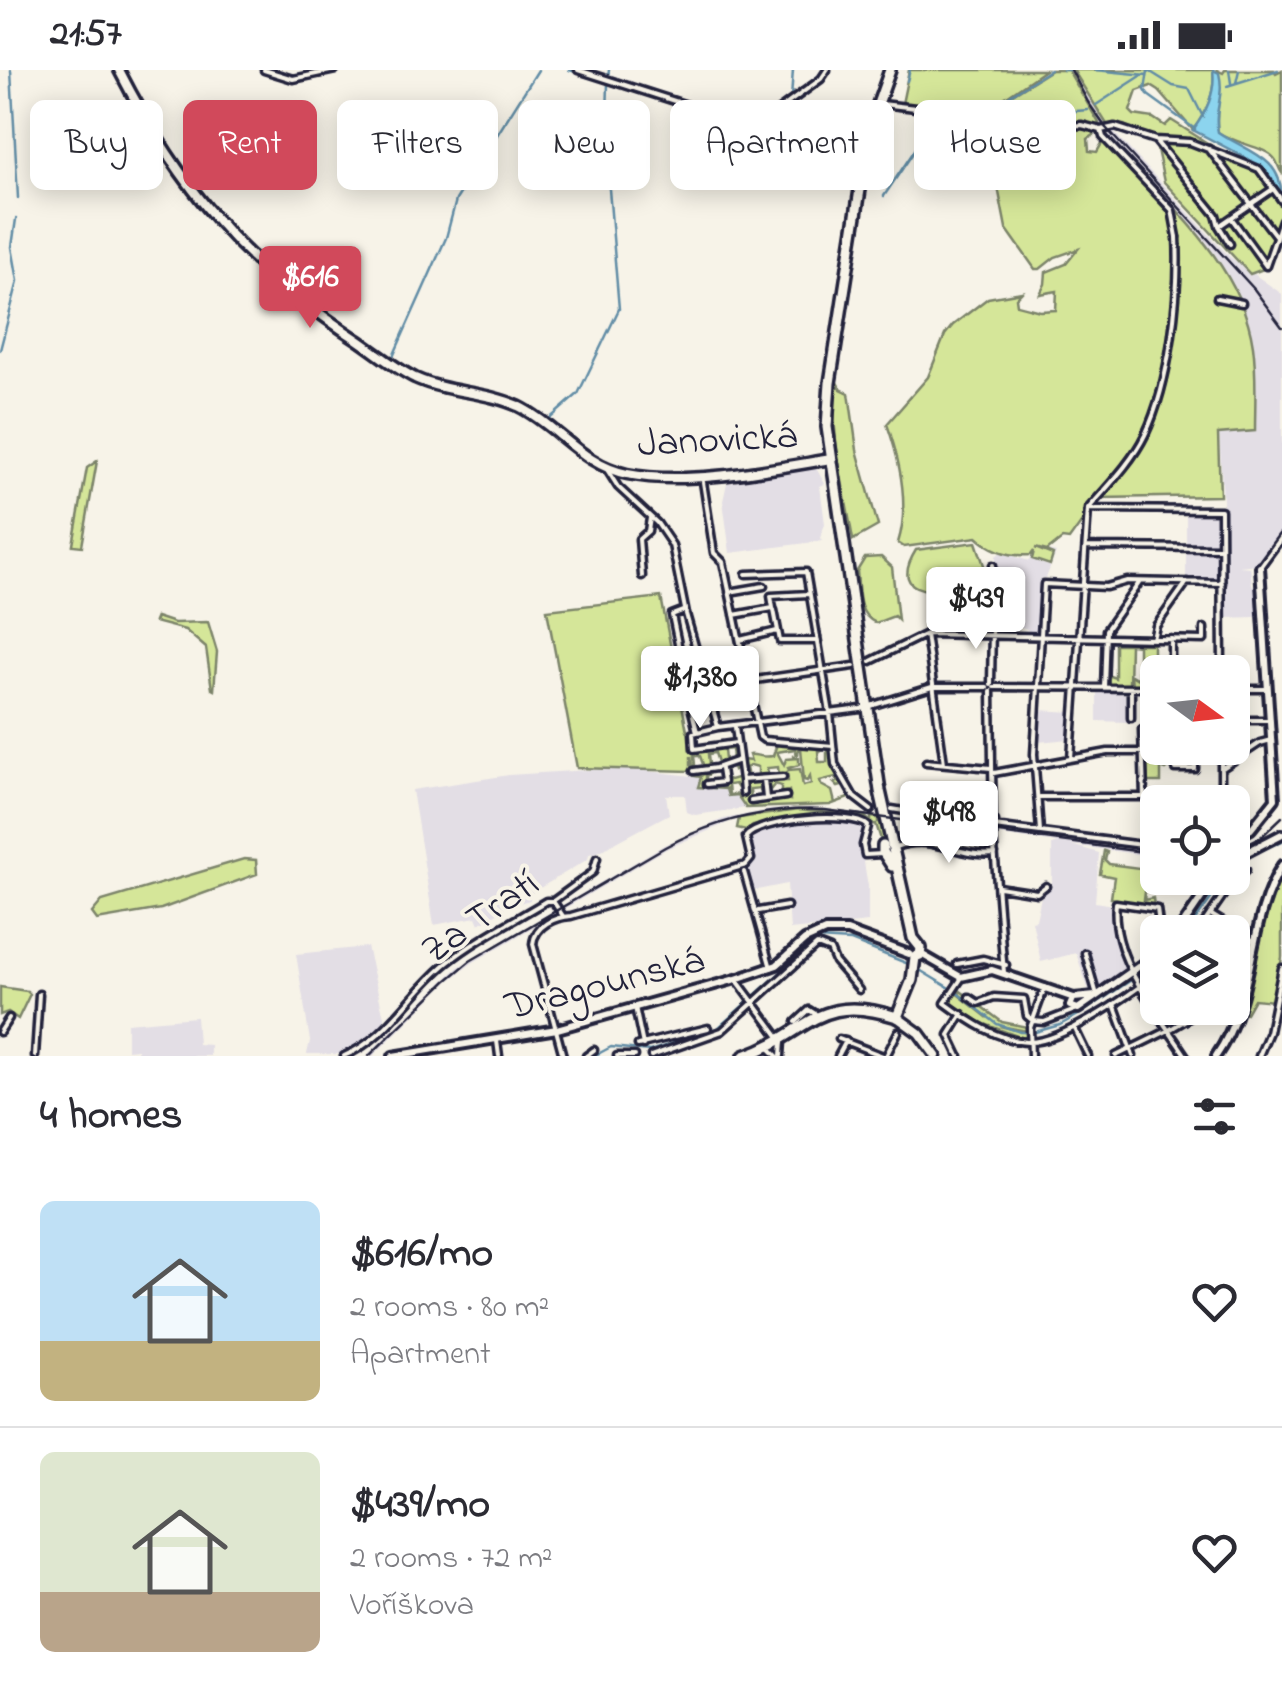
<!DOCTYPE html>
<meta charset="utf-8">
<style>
:root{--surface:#fff;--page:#f2f2f3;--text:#2b2b33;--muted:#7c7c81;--line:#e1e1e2;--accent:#d1495b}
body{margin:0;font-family:"Indie Flower",sans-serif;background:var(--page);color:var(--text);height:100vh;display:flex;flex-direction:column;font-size:38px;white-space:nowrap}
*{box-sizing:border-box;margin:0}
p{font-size:32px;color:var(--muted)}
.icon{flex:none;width:55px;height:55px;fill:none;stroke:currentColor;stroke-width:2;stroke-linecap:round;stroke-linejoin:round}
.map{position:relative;height:986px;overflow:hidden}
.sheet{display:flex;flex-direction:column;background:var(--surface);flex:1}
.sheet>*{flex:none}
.hud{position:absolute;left:30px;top:30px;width:1222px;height:90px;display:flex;gap:20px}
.needle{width:65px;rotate:105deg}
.tools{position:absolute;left:1140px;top:585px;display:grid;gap:20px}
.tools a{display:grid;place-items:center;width:110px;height:110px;border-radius:15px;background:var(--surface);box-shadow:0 5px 25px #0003;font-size:50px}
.price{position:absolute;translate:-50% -85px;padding:0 22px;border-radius:10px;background:#fff;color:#222;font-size:32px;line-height:65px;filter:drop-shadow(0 2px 5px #0008)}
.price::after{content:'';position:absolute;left:50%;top:60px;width:30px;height:22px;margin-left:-15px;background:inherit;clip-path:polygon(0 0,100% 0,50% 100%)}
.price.active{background:var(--accent);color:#fff}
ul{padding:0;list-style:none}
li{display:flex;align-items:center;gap:30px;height:250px;padding:0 40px}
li+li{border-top:2px solid var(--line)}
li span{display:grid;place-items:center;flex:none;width:280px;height:200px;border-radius:15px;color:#555}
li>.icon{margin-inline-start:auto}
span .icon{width:120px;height:120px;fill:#fffc;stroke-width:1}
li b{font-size:42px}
h2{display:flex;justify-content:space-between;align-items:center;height:120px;padding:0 40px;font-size:42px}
.tag{padding:0 35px;border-radius:15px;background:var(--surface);box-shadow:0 5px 25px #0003;font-size:35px;line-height:90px}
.tag.active{background:var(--accent);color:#fff}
.status{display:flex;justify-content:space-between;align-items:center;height:70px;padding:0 50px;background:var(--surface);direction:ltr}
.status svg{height:28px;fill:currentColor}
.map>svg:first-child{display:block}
.built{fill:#e3dee5}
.green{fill:#d5e699;stroke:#7c846a;stroke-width:2.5}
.water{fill:#8cd4ee;stroke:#628da6;stroke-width:2.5}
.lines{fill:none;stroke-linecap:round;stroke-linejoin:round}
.stream{stroke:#628da6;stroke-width:2.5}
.pedestrian-casing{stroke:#22223b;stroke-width:11}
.minor-casing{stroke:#22223b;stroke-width:11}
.tertiary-casing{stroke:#22223b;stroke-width:14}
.secondary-casing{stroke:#22223b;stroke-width:15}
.primary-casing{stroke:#22223b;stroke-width:16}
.pedestrian{stroke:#f7f3e8;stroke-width:4}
.minor{stroke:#f7f3e8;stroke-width:4}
.tertiary{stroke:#f7f3e8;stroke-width:6}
.secondary{stroke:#f7f3e8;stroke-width:8}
.primary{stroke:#f7f3e8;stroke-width:9}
.rail{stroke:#22223b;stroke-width:2.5}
.labels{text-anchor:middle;stroke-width:8;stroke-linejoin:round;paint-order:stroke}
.street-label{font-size:40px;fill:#22223b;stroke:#f7f3e8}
</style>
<div class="status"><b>21:57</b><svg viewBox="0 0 49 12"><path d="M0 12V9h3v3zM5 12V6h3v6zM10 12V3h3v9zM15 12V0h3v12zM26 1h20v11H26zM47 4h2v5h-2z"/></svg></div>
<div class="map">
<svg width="1282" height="986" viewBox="0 0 1282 986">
<rect width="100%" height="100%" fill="#f7f3e8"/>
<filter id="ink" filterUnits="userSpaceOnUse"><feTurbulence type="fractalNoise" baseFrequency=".01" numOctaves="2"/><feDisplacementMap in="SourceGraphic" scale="20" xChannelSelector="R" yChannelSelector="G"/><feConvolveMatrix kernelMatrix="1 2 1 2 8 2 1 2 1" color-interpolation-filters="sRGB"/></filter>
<g filter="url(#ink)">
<path class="built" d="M1068 0H1073L1108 56 1230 187 1282 224V461L1256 494 1239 496 1250 497 1252 514 1257 520 1256 547 1224 548V498L1227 497 1219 364 1255 361 1253 272 1244 241 1207 176 1110 70 1082 28Z
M816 398 825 414 820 416 825 454 820 468 822 471 730 483 723 431 727 413Z
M1186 442H1220L1217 508 1213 513 1186 510Z
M1035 478 1056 483 1046 508H1042L1037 565H1030L1027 559 994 547 996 486 1001 482 1029 491Z
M1097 621 1128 624 1127 652 1097 651Z
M1039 640 1072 642 1070 669 1038 672Z
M621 698 701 707 698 717 727 719 729 726 737 725 746 738 695 745 687 742 685 725H666L669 744 598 782 589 784 588 789 530 824V830L511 835 479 854 476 847 434 855 412 720 509 705Z
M825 739 1157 782V787L1071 775 1099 783 1095 832 1112 835 1129 900 1090 924 1076 883 1041 892 1032 851 1036 850 1042 822 1052 816V775L1057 773 859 745 785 741 739 748 666 779 472 893 447 912 373 986H366L457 898 664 775 723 749 772 740Z
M827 749 862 753 866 758 861 775 868 816V852L790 860 787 814 757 820 751 818 746 798 752 790 748 769 756 760Z
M367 877 385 951 361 973 341 984H307L310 971 296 884Z
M196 947 198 974 210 975V986H138L137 979 127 980V953Z"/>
<path class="green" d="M909 0H1045L976 47 1051 0H1068L1099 53 1094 65 1088 69 1089 81 1097 82 1104 70 1101 64 1104 59 1110 70C1164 130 1241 191 1253 276 1257 304 1255 333 1255 361L1218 364 1220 426 1099 428 1069 470 1062 469 1047 481 1035 478 1053 485 1050 495 1032 489 1034 481 1031 485C1009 487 992 481 977 467L904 477 898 473C910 435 900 391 887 354L928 307 945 265 953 255 988 228 1022 222 1016 228 1017 235 1040 241 1056 240 1057 221 1040 224 1045 214 1046 202 1066 194 1078 179 1055 187 1040 199H1035L1006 158 997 112 986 87 988 79 966 76 953 59 944 55 942 48 950 39 902 34Z
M1073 0H1213C1216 23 1206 42 1193 60L1159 21 1151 16 1137 21 1130 41 1134 45 1153 48 1165 56 1171 50 1220 81 1259 99 1282 131V150L1266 198 1250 204 1164 112 1155 70 1124 55 1108 56Z
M1217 0 1223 3 1225 0H1274L1276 3 1282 0V103C1278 98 1278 92 1274 88 1266 77 1233 73 1218 62 1213 39 1225 25 1217 0Z
M842 81 863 83 859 107 845 111 811 109 824 101Z
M836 311 841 319 849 323 857 380 878 456 853 470C844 416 829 365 836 311Z
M97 391 82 476 73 475 87 398Z
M976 472 985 498 974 514C945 523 885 530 916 480Z
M881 487 892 497 898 550 894 546 876 553C856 545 859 520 857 501L865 488Z
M661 527 687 661 694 660 690 662 693 678 698 681 736 677 733 683 737 684 736 689H733L732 679 724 680 725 690 719 695 715 683 708 684 709 694 704 697 700 686H694L696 704 711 703 706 706V716H724L723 697 735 693 739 696 734 700 733 697 726 698 725 708 730 710 740 707 741 713 737 717 735 714 728 715 729 725 744 724 745 712 761 710 764 725H761L760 718 750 719 751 734 783 728 790 730 789 721 781 725V716L775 714 767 724V711H788L787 702 779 706 778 697 767 698 769 707 758 706V697L751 695 746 698 748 707 744 706 742 690 751 691 749 685C757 684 760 688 773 686L777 674 799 676 798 684 795 686H793L797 685 795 679 777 682 784 695 786 689 799 688V695L788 698 789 700 800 699 803 716 811 714 810 706 807 711 804 710 801 678H826L818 681 819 692H827V680L831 679 835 699 845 715 838 717 834 713 838 712 836 707 820 711 821 715 832 721 835 733 851 727 830 735 746 738 737 725 728 726 726 719 698 717 701 707 694 706 691 686V701L577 698 547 540Z
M156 547 174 553 208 552 217 582 214 620 212 619 206 578 185 560 154 552Z
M1115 574H1130L1129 616H1109L1107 605 1115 608Z
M1131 574H1153V605L1157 606V617L1154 608 1152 617 1132 616 1131 605 1138 609V575Z
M1148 651H1157L1158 678H1178L1165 690 1168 694 1187 678H1192L1166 700 1161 698V712H1148L1145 674Z
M798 740 864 746 871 752V747L878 748V752H882L884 773 877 780 881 770 876 754 870 755 865 749 830 745 753 756 746 760 737 758 739 748Z
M1104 781 1107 782 1105 790 1109 794 1147 799 1148 812 1152 813 1146 814 1144 830 1153 828 1154 836 1111 828 1114 807 1100 804Z
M244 789 256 790 257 804 161 839 97 850 92 843 102 831Z
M1282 800V887L1274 931 1254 929 1246 943 1243 942 1259 869Z
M0 917 27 921 30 924 18 949 8 942 0 945Z
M958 919 1002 952 1027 957V961L1000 956 1028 963V966L1025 969 982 953 951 933 950 929 955 922 988 948 960 925Z"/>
<path class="water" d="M1213 0 1219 3C1225 27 1213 40 1218 62 1247 82 1282 86 1282 129L1263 97 1193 60C1206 42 1216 23 1213 0Z"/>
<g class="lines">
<path class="stream" d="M11 0 18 128
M569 0 601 9
M793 0 788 71 794 90
M1063 0H1070
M1095 0 1147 5
M1229 0 1231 13
M1148 1 1145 20 1148 25 1195 59
M1149 1 1173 16 1189 19 1203 47
M608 7 609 0
M907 11 910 0
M1236 13 1239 0
M1227 16 1278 0
M1096 35 1141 6
M1017 46 1088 40
M966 53 1050 0
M884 126 935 50 946 47 961 56
M1254 135 1273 123
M1236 148 1251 137
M0 280 18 211 12 177 16 149
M392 289 446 168 456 130 538 0
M547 351 578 324 619 239 606 83 608 13
M1232 800 1249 786 1282 771
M1187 862 1226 808
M918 899 956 922 997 954 1020 962H1035L1060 955 1082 943 1158 892
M594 986 611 977 650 981 718 958 818 869 851 871 911 895"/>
<defs>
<path id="pedestrian" d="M882 34 941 41 976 59 999 61 1082 55 1101 60 1115 57 1155 70 1190 72 1259 99 1282 131
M1101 60 1103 67 1172 140 1177 167
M1155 70 1216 145 1219 156 1273 119
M1209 79 1275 165
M1232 149 1266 196
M1219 156 1230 174
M1266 196 1282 150
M1217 228 1242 233
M1178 938 1186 950
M886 986 898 962"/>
<path id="minor" d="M264 0 293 9 335 0
M578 0 687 35 731 66 746 64 821 9 827 0
M606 398 618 417 657 453 672 475 686 544 718 657 861 639 932 617H987
M703 412 714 483 723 492 760 667 764 670 833 676
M1088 439C1108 416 1132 392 1145 365 1170 313 1180 225 1177 167
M1088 439 1221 440 1222 602
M1086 477 1221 478
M1260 497 1282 467
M746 504 806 502 830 643 835 694 854 727 871 740
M642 506 639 469 648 461 650 448
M729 522 764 516
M685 540 672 545 690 632
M774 540 780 571H817
M734 545 773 538 771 526 809 524
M926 564 944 693
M1153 569 1156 556 1187 512
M740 570 777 561
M871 591 926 564 1204 570V558
M1171 602V569
M748 611 854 596
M991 614 993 495
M994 617 1158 618
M1104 618 1106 560 1139 513
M1131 618V648
M1232 619H1267
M991 621 993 764 1004 903
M1232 650H1270
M718 657 693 663 694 679 736 673
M735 657 742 710 783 707
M697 662 690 632 708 629
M1195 678V699H1176L1175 695Z
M1071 688 1088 439
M926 692 991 698
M1221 699 1260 673 1271 670
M694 701 716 698 739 690
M994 703 1108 682H1142
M764 709 766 728
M742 710 743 723
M707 714 723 712 721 699
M1040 727H1144L1142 659
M751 731 786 726
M1221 732V678
M892 739 970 752 995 751
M994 756 1158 777
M1040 761 1034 684 1044 514 1106 517 1127 511 1222 513
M895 777C936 763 954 788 995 784
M744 802 771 898
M999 817 1037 823 1046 816
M553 831 563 846
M758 841 787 836
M1210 844 1255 872
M1160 862 1157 839 1116 833C1110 888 1158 943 1186 986
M1198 862 1229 817 1246 800
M1085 883 1097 925
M957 894 983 889 1006 895
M736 909 782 971 781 986
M961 909 945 933C968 950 998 971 1028 972 1062 973 1131 924 1158 903
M969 927 978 933 994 927 1024 929 1027 946 1033 951
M1114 934 1133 986
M635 937 643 975
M1033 951 1044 952 1075 940
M796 952 809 940 817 945
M1074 957 1088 986
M0 962 9 948
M839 969 883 986
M497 971 499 986
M638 975 708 958
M770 979 777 986
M35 986 39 924
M344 986C388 968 411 922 447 893 477 869 513 851 546 831H553L593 802 597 788
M563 986 533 874C535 855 555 847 571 846L746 795 751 789 746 767C759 749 852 741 868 756L863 775 865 785 883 784
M586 986 594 980
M617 986H635
M651 986 722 961 817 875 830 880 835 892 859 920
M838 986 846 971
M959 986 949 965 962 944
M1031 986 1030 958 1045 917
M1116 986 1169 960 1206 938
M1259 986 1269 962 1282 898"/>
<path id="tertiary" d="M1232 769 1251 759 1275 729 1260 497
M1232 790 1282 764
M1178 862 1215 808
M921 884 961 907 992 900 1074 928 1095 926
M1073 929 1070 936 1078 939 1158 883
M393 986 557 959 736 909 777 895 805 870 825 861H847L909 884
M1216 986C1257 927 1246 853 1282 795"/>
<path id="secondary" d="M119 0C180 119 246 197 358 270 377 283 395 298 415 308 448 323 485 321 518 336 557 355 582 395 627 404 688 416 770 399 831 389
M897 947 919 963 936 986"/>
<path id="primary" d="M890 0 872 51 866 81 830 313 827 357 880 721 913 868 921 878 920 885 915 887
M883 776V782L892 796
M744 986C810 964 816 921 897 947L912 910 915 887"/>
</defs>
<use href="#pedestrian" class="pedestrian-casing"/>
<use href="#minor" class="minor-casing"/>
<use href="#tertiary" class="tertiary-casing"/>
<use href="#secondary" class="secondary-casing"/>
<use href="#primary" class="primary-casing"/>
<use href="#pedestrian" class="pedestrian"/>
<use href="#minor" class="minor"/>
<use href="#tertiary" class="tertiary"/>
<use href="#secondary" class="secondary"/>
<use href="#primary" class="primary"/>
<path class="rail" d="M1071 0 1088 32 1106 58 1254 219 1282 257
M1232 781 1262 766 1282 747
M369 986 446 911 470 891 665 777C715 750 768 737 825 740L1158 784"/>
</g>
</g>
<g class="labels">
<g class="street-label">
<text transform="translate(717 367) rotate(-3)" y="14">Janovická</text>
<text transform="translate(479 845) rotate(-35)" y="14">Za Tratí</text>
<text transform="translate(604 911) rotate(-14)" y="14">Dragounská</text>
</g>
</g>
</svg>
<div class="tools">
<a><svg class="needle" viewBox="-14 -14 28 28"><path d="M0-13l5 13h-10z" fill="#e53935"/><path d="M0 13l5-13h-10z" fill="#7c7c81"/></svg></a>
<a><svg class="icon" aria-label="locate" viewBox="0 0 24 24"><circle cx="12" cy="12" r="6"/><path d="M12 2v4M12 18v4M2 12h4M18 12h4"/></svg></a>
<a><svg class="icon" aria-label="layers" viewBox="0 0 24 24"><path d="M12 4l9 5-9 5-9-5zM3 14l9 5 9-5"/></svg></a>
</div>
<b class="price active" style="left:310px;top:261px">$616</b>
<b class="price" style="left:976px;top:582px">$439</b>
<b class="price" style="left:700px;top:661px">$1,380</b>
<b class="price" style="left:949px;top:796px">$498</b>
<div class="hud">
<a class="tag">Buy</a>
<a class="tag active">Rent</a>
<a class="tag">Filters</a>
<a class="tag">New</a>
<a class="tag">Apartment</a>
<a class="tag">House</a>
</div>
</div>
<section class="sheet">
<h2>4 homes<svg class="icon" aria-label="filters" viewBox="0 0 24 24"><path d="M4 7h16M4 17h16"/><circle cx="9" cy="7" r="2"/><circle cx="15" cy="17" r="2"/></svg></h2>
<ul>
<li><span style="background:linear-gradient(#bfe0f5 70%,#c2b280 0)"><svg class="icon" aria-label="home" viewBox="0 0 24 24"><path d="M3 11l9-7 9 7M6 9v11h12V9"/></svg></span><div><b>$616/mo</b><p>2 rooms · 80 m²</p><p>Apartment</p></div><svg class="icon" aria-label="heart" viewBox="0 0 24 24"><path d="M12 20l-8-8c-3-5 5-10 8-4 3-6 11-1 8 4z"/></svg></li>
<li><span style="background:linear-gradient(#dfe7d0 70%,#b9a48a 0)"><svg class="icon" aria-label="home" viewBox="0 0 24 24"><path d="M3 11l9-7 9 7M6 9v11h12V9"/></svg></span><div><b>$439/mo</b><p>2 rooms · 72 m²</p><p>Voříškova</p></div><svg class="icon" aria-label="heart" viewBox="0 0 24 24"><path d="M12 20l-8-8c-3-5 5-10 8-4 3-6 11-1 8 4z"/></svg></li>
</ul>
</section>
